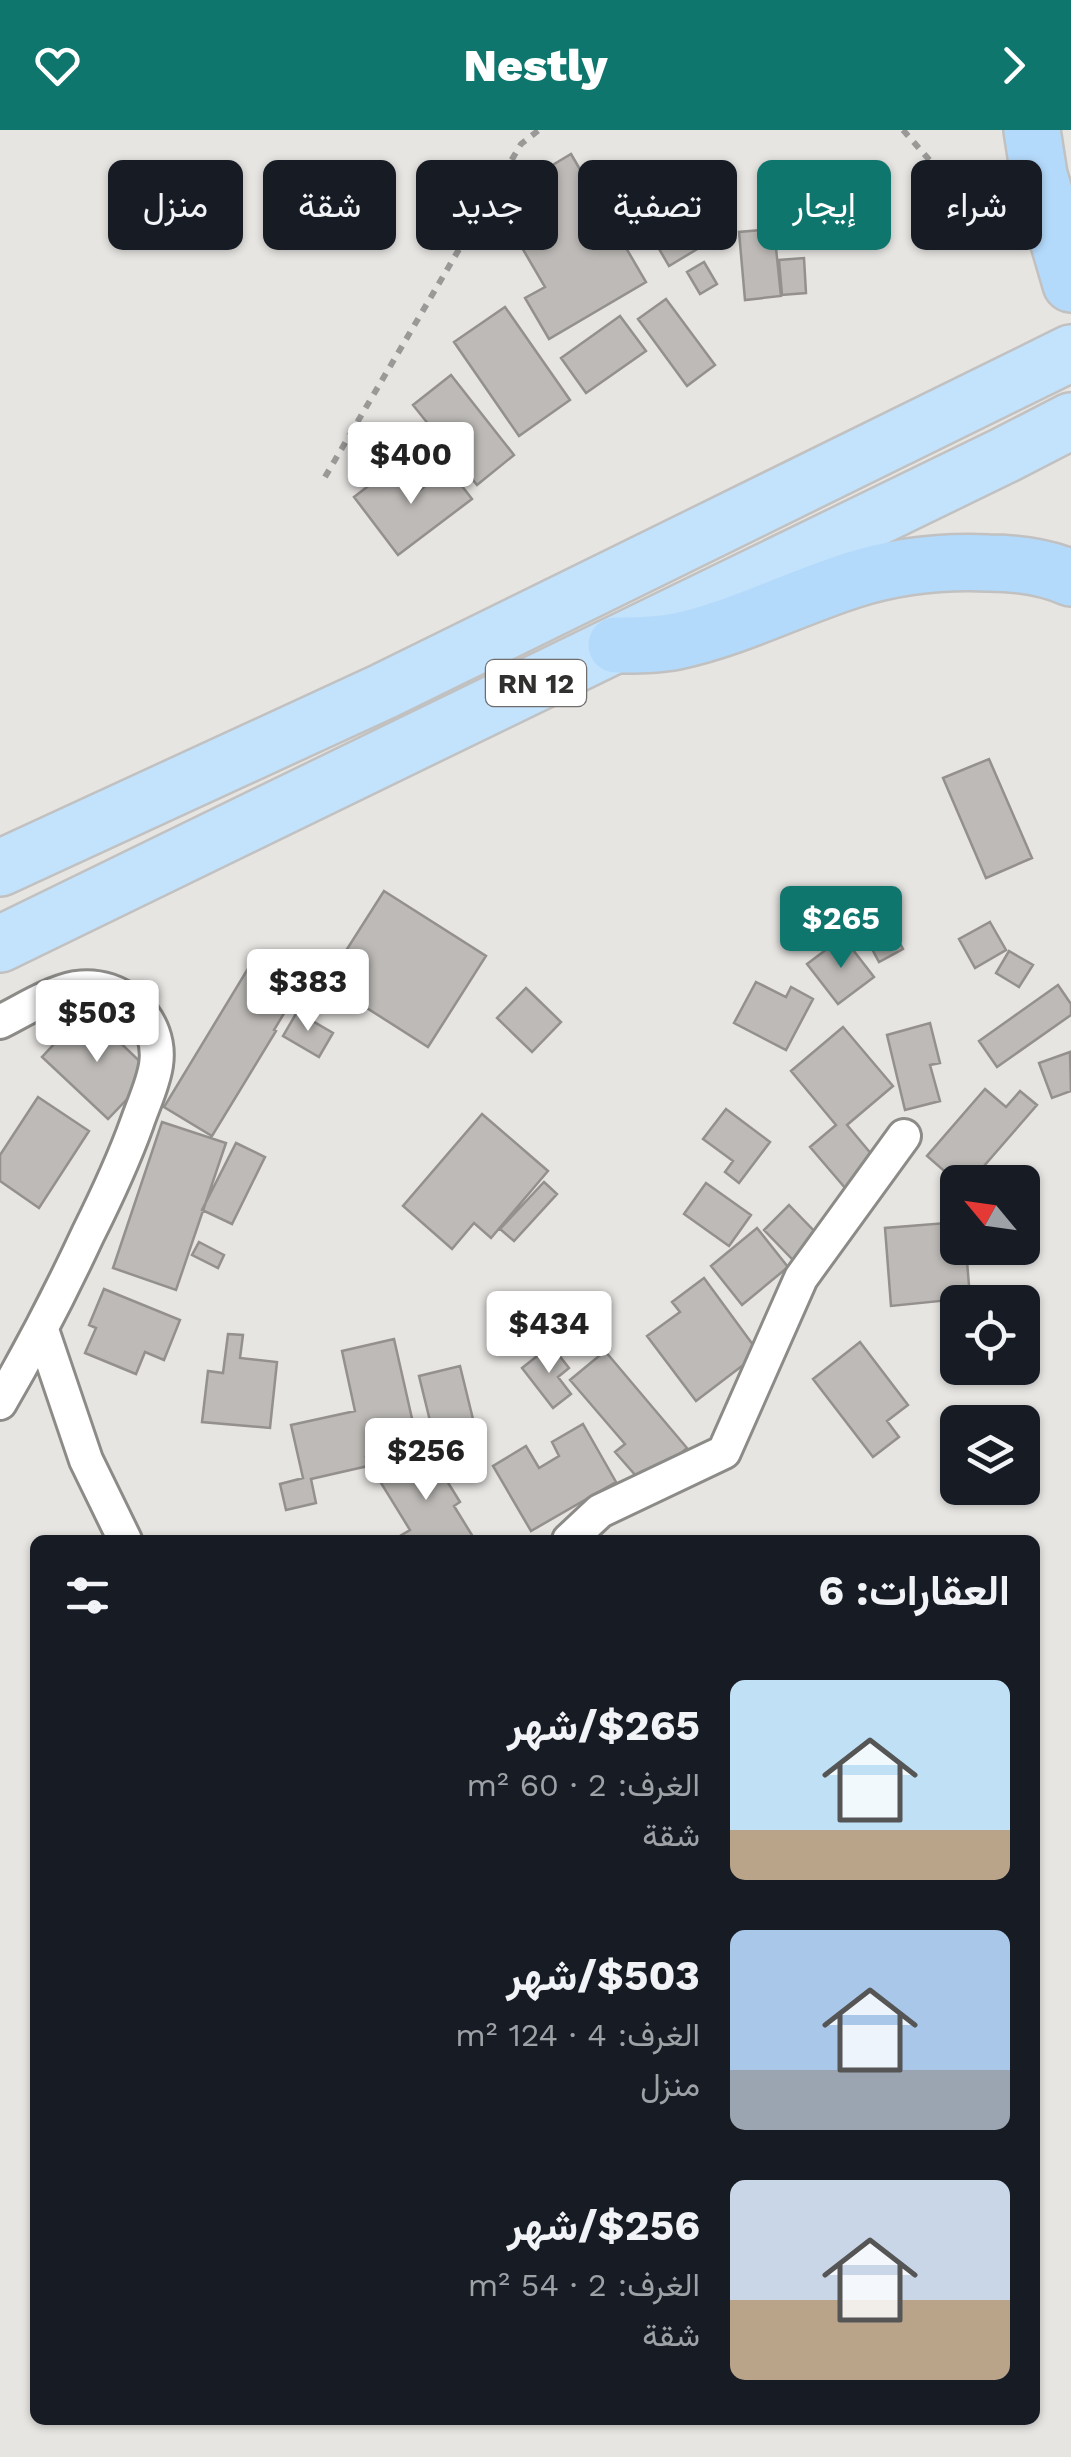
<!DOCTYPE html>
<html lang="ar">
<meta charset="utf-8">
<style>
:root{--surface:#171b24;--page:#20242c;--text:#f1f3f6;--muted:#9ea1a6;--accent:#0f766e}
body{margin:0;font-family:"Work Sans",Vazirmatn,sans-serif;background:var(--page);color:var(--text);direction:rtl;height:100vh;display:flex;flex-direction:column;font-size:38px;white-space:nowrap}
*{box-sizing:border-box;margin:0}
p{font-size:32px;color:var(--muted)}
.icon{flex:none;width:55px;height:55px;fill:none;stroke:currentColor;stroke-width:2;stroke-linecap:round;stroke-linejoin:round}
.map{position:relative;flex:1;overflow:hidden;direction:ltr}
.details{position:absolute;left:30px;top:1405px;width:1010px;height:890px;display:flex;flex-direction:column;background:var(--surface);border-radius:15px;box-shadow:0 2px 8px #0004;direction:rtl}
.details>*{flex:none}
.banner{position:absolute;left:30px;top:30px;width:1012px;height:90px;direction:rtl;display:flex;gap:20px}
.needle{width:65px;rotate:299deg}
.buttons{position:absolute;left:940px;top:1035px;display:grid;gap:20px}
.buttons a{display:grid;place-items:center;width:100px;height:100px;border-radius:15px;background:var(--surface);box-shadow:0 2px 8px #0004;font-size:50px}
.price{position:absolute;translate:-50% -85px;padding:0 22px;border-radius:10px;background:#fff;color:#222;font-size:32px;line-height:65px;filter:drop-shadow(0 2px 5px #0008)}
.price::after{content:'';position:absolute;left:50%;top:60px;width:30px;height:22px;margin-left:-15px;background:inherit;clip-path:polygon(0 0,100% 0,50% 100%)}
.price.active{background:var(--accent);color:#fff}
ul{padding:0;list-style:none}
li{display:flex;align-items:center;gap:30px;height:250px;padding:0 30px}
li span{display:grid;place-items:center;flex:none;width:280px;height:200px;border-radius:15px;color:#555}
li>.icon{margin-inline-start:auto}
span .icon{width:120px;height:120px;fill:#fffc;stroke-width:1}
li b{font-size:42px}
h2{display:flex;justify-content:space-between;align-items:center;height:120px;padding:0 30px;font-size:42px}
.chip{padding:0 35px;border-radius:15px;background:var(--surface);box-shadow:0 2px 8px #0004;font-size:35px;line-height:90px}
.chip.active{background:var(--accent);color:#fff}
header{display:flex;justify-content:space-between;align-items:center;height:130px;padding:0 30px;background:var(--accent);color:#fff;font-size:45px;font-weight:800}
.map>svg:first-child{display:block}
.building{fill:#bdbab7;stroke:#93908e;stroke-width:2.5}
.lines{fill:none;stroke-linecap:round;stroke-linejoin:round}
.minor-casing{stroke:#8d8b88;stroke-width:38}
.trunk-casing{stroke:#c1c1c1;stroke-width:60}
.motorway-casing{stroke:#c1c1c1;stroke-width:60}
.path{stroke:#9b9997;stroke-width:6;stroke-dasharray:8 8;stroke-linecap:butt}
.minor{stroke:#fff;stroke-width:32}
.trunk{stroke:#c3e2fc;stroke-width:55}
.motorway{stroke:#b4dafb;stroke-width:55}
.labels{text-anchor:middle;stroke-width:8;stroke-linejoin:round;paint-order:stroke}
.shield{fill:#fff;stroke:#6f6e6d;stroke-width:2.5}
.shield-label{font-size:28px;font-weight:bold;fill:#31302f}
</style>
<header><svg class="icon" aria-label="forward" viewBox="0 0 24 24"><path d="M9 5l7 7-7 7"/></svg>Nestly<svg class="icon" aria-label="heart" viewBox="0 0 24 24"><path d="M12 20l-8-8c-3-5 5-10 8-4 3-6 11-1 8 4z"/></svg></header>
<div class="map">
<svg width="1071" height="2327" viewBox="0 0 1071 2327">
<rect width="100%" height="100%" fill="#e7e5e2"/>
<path class="building" d="M571 24 646 152 549 209 525 168 545 157 494 70Z
M698 38 734 97 669 136 634 76Z
M774 99 781 166 745 170 739 102Z
M804 128 806 163 782 165 779 130Z
M704 132 717 154 700 164 687 142Z
M666 169 715 235 687 256 638 189Z
M505 177 570 270 519 306 454 212Z
M620 186 646 221 586 263 561 228Z
M451 245 514 325 477 355 413 275Z
M393 337 414 365 448 338 472 369 398 425 354 367Z
M989 629 1032 728 986 748 943 648Z
M384 761 486 826 428 917 326 852Z
M990 792 1006 820 975 838 959 809Z
M896 806 903 819 879 832 872 819Z
M843 807 874 847 838 874 807 834Z
M1009 821 1033 835 1019 857 996 843Z
M252 832 298 860 274 900 276 901 212 1006 164 977Z
M756 852 786 867 791 857 813 869 786 920 734 893Z
M1058 855 1071 874V885L997 937 979 911Z
M526 858 561 892 532 922 497 888Z
M86 880 152 943 108 989 42 927Z
M297 882 333 903 319 927 283 906Z
M930 893 940 933 930 935 940 971 905 980 887 905Z
M843 897 893 956 847 995 878 1032 846 1059 810 1017 836 995 791 941Z
M1070 922 1071 961 1052 968 1039 933Z
M985 959 1006 977 1020 961 1037 975 970 1052 958 1053 927 1026Z
M38 967 89 1001 39 1078 0 1051V1025Z
M726 979 770 1012 739 1053 725 1042 733 1031 703 1009Z
M482 984 548 1041 491 1108 474 1093 452 1119 403 1076Z
M162 992 226 1013 176 1160 113 1138Z
M236 1013 265 1027 232 1094 202 1080Z
M544 1052 557 1064 514 1111 500 1099Z
M706 1053 751 1085 729 1116 684 1084Z
M789 1075 819 1106 793 1130 764 1100Z
M946 1093 949 1132 967 1131 970 1168 891 1176 885 1098Z
M757 1098 788 1137 742 1175 711 1136Z
M199 1112 224 1125 218 1138 192 1125Z
M704 1148 759 1223 696 1271 647 1206 680 1182 672 1172Z
M104 1159 180 1190 164 1230 145 1222 136 1244 85 1223 96 1198 89 1195Z
M228 1204 243 1205 240 1228 277 1232 270 1298 202 1292 208 1241 223 1243Z
M394 1209 418 1315 366 1327 368 1336 311 1349 316 1373 286 1380 280 1354 303 1348 291 1295 355 1281 342 1221Z
M860 1212 908 1275 887 1291 899 1307 873 1327 813 1249Z
M551 1215 569 1238 558 1247 571 1264 553 1278 522 1238Z
M605 1221 687 1318 644 1355 615 1322 625 1314 570 1250Z
M460 1236 483 1330 442 1340 419 1246Z
M583 1294 616 1352 531 1401 493 1336 526 1316 539 1338 559 1326 552 1312Z
M429 1322 460 1372 454 1376 475 1410H393L410 1400 381 1353Z"/>
<g class="lines">
<defs>
<path id="minor" d="M0 892C24 880 50 863 76 858 122 851 163 890 156 935 153 955 143 975 137 993 123 1032 106 1068 88 1104 61 1162 32 1218 0 1273
M42 1200 86 1330 125 1410
M569 1410 600 1381 724 1322 801 1148 904 1006"/>
<path id="trunk" d="M0 738 384 561 1071 223
M0 814 1005 325 1071 291"/>
<path id="motorway" d="M1032 0 1039 45 1071 154
M616 515C636 515 657 515 677 511 737 498 793 469 852 450 896 436 942 431 988 433 1016 433 1046 437 1071 448"/>
</defs>
<use href="#minor" class="minor-casing"/>
<use href="#trunk" class="trunk-casing"/>
<use href="#motorway" class="motorway-casing"/>
<path class="path" d="M903 0 969 75 1002 80
M325 347 521 14 539 0"/>
<use href="#minor" class="minor"/>
<use href="#trunk" class="trunk"/>
<use href="#motorway" class="motorway"/>
</g>
<g class="labels">
<rect class="shield" x="486" y="530" width="100" height="46" rx="8"/>
<g class="shield-label">
<text x="536" y="563">RN 12</text>
</g>
</g>
</svg>
<div class="buttons">
<a><svg class="needle" viewBox="-14 -14 28 28"><path d="M0-13l5 13h-10z" fill="#e53935"/><path d="M0 13l5-13h-10z" fill="#9ea1a6"/></svg></a>
<a><svg class="icon" aria-label="locate" viewBox="0 0 24 24"><circle cx="12" cy="12" r="6"/><path d="M12 2v4M12 18v4M2 12h4M18 12h4"/></svg></a>
<a><svg class="icon" aria-label="layers" viewBox="0 0 24 24"><path d="M12 4l9 5-9 5-9-5zM3 14l9 5 9-5"/></svg></a>
</div>
<b class="price" style="left:411px;top:377px">$400</b>
<b class="price active" style="left:841px;top:841px">$265</b>
<b class="price" style="left:308px;top:904px">$383</b>
<b class="price" style="left:97px;top:935px">$503</b>
<b class="price" style="left:549px;top:1246px">$434</b>
<b class="price" style="left:426px;top:1373px">$256</b>
<div class="banner">
<a class="chip">شراء</a>
<a class="chip active">إيجار</a>
<a class="chip">تصفية</a>
<a class="chip">جديد</a>
<a class="chip">شقة</a>
<a class="chip">منزل</a>
</div>
<section class="details">
<h2>العقارات: 6<svg class="icon" aria-label="filters" viewBox="0 0 24 24"><path d="M4 7h16M4 17h16"/><circle cx="9" cy="7" r="2"/><circle cx="15" cy="17" r="2"/></svg></h2>
<ul>
<li><span style="background:linear-gradient(#bfe0f5 75%,#b9a48a 0)"><svg class="icon" aria-label="home" viewBox="0 0 24 24"><path d="M3 11l9-7 9 7M6 9v11h12V9"/></svg></span><div><b>$265/شهر</b><p>الغرف: 2 · 60 m²</p><p>شقة</p></div></li>
<li><span style="background:linear-gradient(#a9c7e8 70%,#9aa5b1 0)"><svg class="icon" aria-label="home" viewBox="0 0 24 24"><path d="M3 11l9-7 9 7M6 9v11h12V9"/></svg></span><div><b>$503/شهر</b><p>الغرف: 4 · 124 m²</p><p>منزل</p></div></li>
<li><span style="background:linear-gradient(#c9d6e8 60%,#b9a48a 0)"><svg class="icon" aria-label="home" viewBox="0 0 24 24"><path d="M3 11l9-7 9 7M6 9v11h12V9"/></svg></span><div><b>$256/شهر</b><p>الغرف: 2 · 54 m²</p><p>شقة</p></div></li>
</ul>
</section>
</div>
